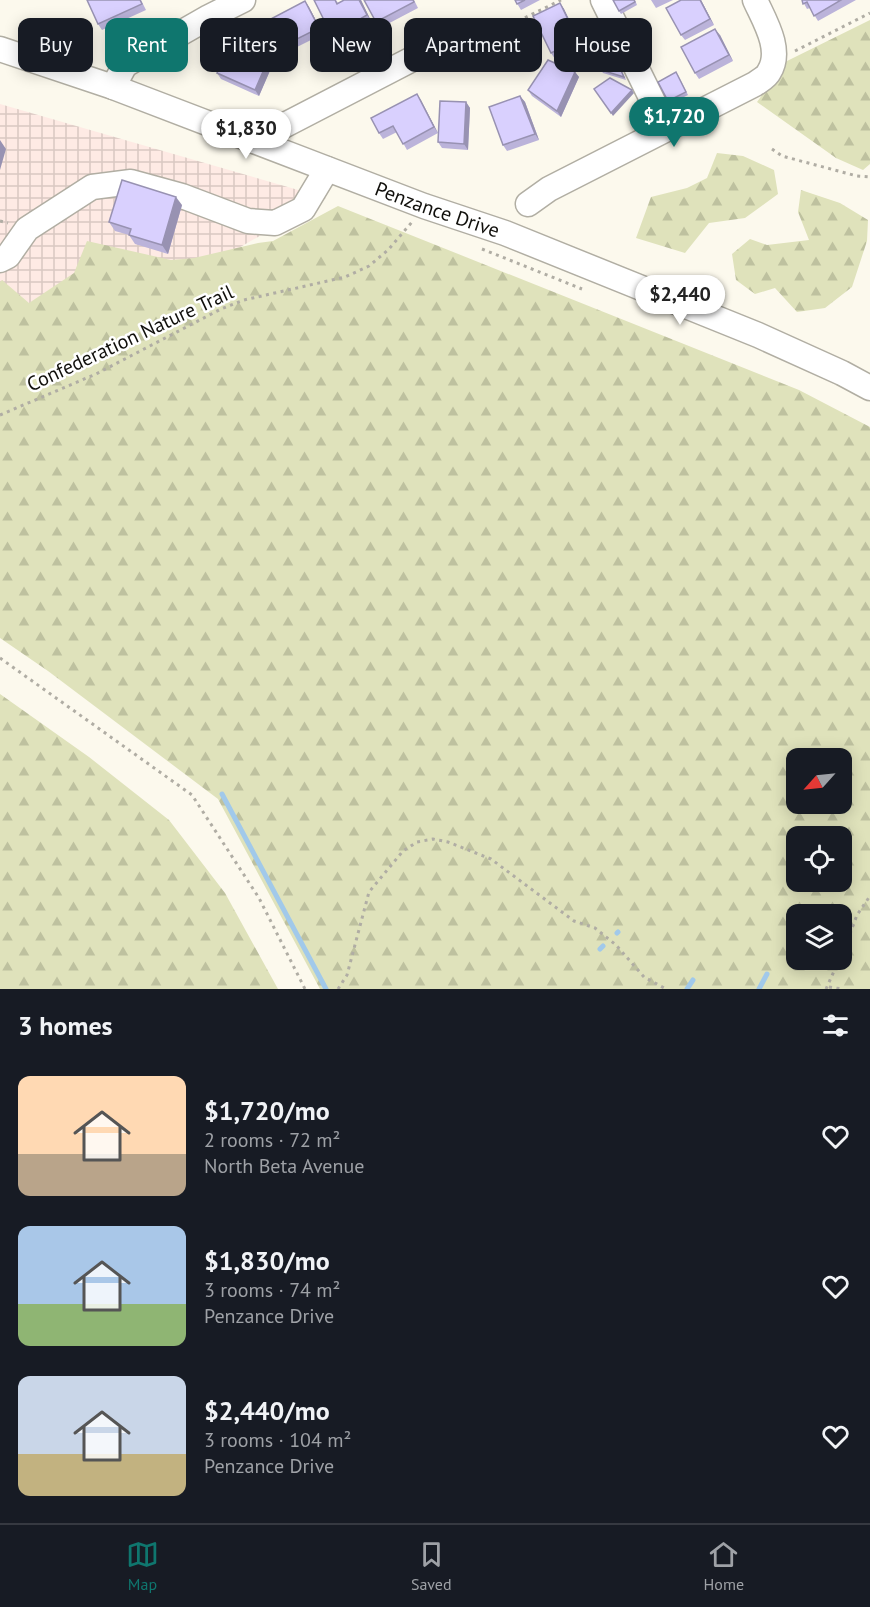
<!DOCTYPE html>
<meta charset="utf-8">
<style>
:root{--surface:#171b24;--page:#20242c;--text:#f1f3f6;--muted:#9ea1a6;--line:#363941;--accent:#0f766e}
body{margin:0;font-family:"PT Sans",sans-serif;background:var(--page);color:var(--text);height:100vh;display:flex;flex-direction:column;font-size:22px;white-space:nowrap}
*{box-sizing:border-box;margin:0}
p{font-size:20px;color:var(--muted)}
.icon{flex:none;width:33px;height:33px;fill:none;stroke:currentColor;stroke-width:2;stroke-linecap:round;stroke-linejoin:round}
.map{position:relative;height:989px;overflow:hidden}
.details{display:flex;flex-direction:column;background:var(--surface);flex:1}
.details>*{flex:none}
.top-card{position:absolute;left:18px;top:18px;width:834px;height:54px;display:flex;gap:12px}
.needle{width:39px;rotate:243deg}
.fabs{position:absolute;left:786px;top:748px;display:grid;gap:12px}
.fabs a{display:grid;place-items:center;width:66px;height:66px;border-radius:12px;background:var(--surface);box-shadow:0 3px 15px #0003;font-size:30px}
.price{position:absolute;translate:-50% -51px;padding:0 14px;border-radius:21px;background:#fff;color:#222;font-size:20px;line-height:39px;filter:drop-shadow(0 2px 3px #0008)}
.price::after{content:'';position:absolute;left:50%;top:36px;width:18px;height:14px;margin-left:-9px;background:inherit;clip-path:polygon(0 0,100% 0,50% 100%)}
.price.on{background:var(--accent);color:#fff}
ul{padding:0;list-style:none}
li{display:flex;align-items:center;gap:18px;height:150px;padding:0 18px}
li span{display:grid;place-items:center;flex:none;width:168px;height:120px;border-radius:12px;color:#555}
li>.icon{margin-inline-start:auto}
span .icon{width:72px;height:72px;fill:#fffc;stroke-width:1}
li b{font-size:26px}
h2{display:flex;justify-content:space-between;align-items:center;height:72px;padding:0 18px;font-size:26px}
.pill{padding:0 21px;border-radius:12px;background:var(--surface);box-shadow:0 3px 15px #0003;font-size:21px;line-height:54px}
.pill.on{background:var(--accent);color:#fff}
.dock{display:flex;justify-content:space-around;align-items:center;height:84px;border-top:2px solid var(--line);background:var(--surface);font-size:16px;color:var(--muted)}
.dock a{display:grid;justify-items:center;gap:3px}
.dock .on{color:var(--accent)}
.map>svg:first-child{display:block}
.industrial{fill:url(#industrial-grid)}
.forest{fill:url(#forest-firs);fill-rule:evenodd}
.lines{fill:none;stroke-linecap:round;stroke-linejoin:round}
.stream{stroke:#a1c9ea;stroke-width:5}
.minor-casing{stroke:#b1aea3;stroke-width:27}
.path{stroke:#b0ada4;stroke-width:3;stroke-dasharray:3 4.5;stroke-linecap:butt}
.minor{stroke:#fff;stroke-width:24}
.wall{fill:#bbb3da}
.shaded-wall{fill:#9892b2}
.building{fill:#d9d0fe;stroke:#9892b2;stroke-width:1.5}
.labels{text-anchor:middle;stroke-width:5;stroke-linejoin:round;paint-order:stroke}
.street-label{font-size:20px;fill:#100f0b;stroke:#fff}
</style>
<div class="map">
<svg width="870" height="989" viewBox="0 0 870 989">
<defs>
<pattern id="industrial-grid" width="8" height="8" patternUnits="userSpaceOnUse" patternTransform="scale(1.5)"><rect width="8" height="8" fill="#feeae4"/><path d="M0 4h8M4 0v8" fill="none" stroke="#d9c8c2"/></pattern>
<pattern id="forest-firs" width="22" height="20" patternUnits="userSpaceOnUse" patternTransform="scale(1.5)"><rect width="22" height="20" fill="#dfe2bb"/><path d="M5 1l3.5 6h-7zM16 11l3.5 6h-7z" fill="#bec19f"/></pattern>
</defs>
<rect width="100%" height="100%" fill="#fcf9ed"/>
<path class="industrial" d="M0 104 326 198 181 281 0 370Z"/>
<path class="forest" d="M870 20V164L863 170 836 158 757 102 787 61Z
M717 153 743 156 774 170 778 194 745 218 709 223 685 253 636 238 651 197 687 188 707 178Z
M801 190 840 203 868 220 867 241 852 287 825 308 797 312 775 288 755 294 736 280 732 254 750 239 767 245 809 240 798 212Z
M338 206 799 390 870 427V989H320L218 799 48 671 0 638V282L2 280 29 303 74 273 87 241 171 260 194 258 258 243 273 241ZM796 759H842V804H796ZM796 837H842V882H796ZM796 915H842V960H796Z
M0 694 89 757 169 820 225 893 278 989H0Z"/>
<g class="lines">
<path class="stream" d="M222 794 326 989
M617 933 618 932
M600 949 603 946
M687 989 693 980
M759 989 767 974"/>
<defs>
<g id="minor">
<path d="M603 0 666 128"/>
<path id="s1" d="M0 49 113 87 424 206 505 233 758 335 842 373 870 388"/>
<path d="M113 87 125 65 209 17 243 0"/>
<path d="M254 141 449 40 480 39"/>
<path d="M528 204 549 189 755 84C759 81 767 77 769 72 783 50 764 20 755 0"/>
<path d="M0 260 8 256 27 229 92 187 131 182 182 196 248 221 275 223 303 209 327 169"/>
</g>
</defs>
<use href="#minor" class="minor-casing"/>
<path class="path" d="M498 31 561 0
M795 51 870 13
M772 149 782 156 857 176 870 177
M0 221 8 223
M482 249 582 289
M0 415 96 374 221 309 244 300 345 277 369 266 388 250 412 222
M0 658 192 795 259 898 305 989
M842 955 857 915 870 896
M829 987 842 989
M338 989 347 975 369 892 403 851 417 842 433 839 448 842 491 859 574 921 595 928 616 945 644 977 666 989
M826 989 839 960"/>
<use href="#minor" class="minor"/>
</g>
<path class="wall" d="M87 0H141L146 10 102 30 98 24Z
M314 0H336L338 3 344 0H361L371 21 365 24 359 40 348 44 343 36H333L329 30Z
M414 0 418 8 380 28 376 22Z
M515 0H540L521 10Z
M635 0 637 5 621 14 619 11Z
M651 0H673L656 8Z
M701 0 714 25 685 40 681 35Z
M802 0H856L818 21 810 8 807 9Z
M305 1 309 7 323 34 283 54 279 48Z
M560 3 564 9 582 46 555 59 551 53Z
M720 35 733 61 699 79 695 73Z
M611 49 613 52 626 80 603 73 601 70Z
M272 66 259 96 221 79 217 73Z
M575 72 579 77 561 117 532 96 528 90Z
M678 75 688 95 670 104 668 101Z
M417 94 438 133 407 150 397 132 383 139 379 133Z
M520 96 525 102 539 140 507 151 503 145Z
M466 102 470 108 468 150 442 148 438 142Z
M182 205 168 254 135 244 129 235 115 231 109 222Z"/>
<path class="shaded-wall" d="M359 0H361L371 21 367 15Z
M700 0H701L714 25 710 19Z
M305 1 309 7 323 34 319 28Z
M560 3 564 9 582 46 578 40Z
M360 19 365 24 359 40 355 34Z
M715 29 720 35 733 61 729 55Z
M268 60 272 66 259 96 255 90Z
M575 72 579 77 561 117 557 111Z
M632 90 634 93 613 116 611 113Z
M417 94 421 100 438 133 434 127Z
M520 96 525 102 539 140 535 134Z
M466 102 470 108 468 150 464 144Z
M0 140 6 149 0 170Z
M176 197 182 205 168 254 162 245Z"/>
<path class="building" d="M87 0H140L142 4 98 24Z
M314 0H335L337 4 344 0H359L367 15 360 19 355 34 344 38 341 30H329Z
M364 0H413L414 2 376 22Z
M515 0H525L517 4Z
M613 0H634L635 2 619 11Z
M681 0H700L710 19 681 35 666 8Z
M802 0H841L814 16 807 2 803 4Z
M305 1 319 28 279 48 265 22Z
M560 3 578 40 551 53 533 16Z
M715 29 729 55 695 73 681 47Z
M229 44 268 60 255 90 217 73Z
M611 49 624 77 601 70 595 57Z
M548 60 575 72 557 111 528 90Z
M676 72 686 92 668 101 658 82Z
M610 78 632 90 611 113 594 89Z
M417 94 434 127 403 144 393 126 379 133 371 118Z
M520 96 535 134 503 145 489 107Z
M440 101 466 102 464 144 438 142Z
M122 180 176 197 162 245 129 235 131 229 109 222Z"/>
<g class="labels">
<g class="street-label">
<text dy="7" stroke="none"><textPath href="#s1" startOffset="466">Penzance Drive</textPath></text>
<text transform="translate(130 338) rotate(-25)" y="7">Confederation Nature Trail</text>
</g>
</g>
</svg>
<div class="fabs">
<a><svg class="needle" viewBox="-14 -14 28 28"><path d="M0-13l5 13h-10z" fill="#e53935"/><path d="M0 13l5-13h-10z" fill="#9ea1a6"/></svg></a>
<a><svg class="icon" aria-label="locate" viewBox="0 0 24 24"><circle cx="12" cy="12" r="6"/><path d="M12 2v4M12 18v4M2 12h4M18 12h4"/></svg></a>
<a><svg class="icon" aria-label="layers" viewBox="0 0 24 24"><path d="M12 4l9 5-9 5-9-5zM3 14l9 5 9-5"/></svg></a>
</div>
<b class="price on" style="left:674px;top:148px">$1,720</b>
<b class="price" style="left:246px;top:160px">$1,830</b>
<b class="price" style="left:680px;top:326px">$2,440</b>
<div class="top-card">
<a class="pill">Buy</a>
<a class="pill on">Rent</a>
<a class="pill">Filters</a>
<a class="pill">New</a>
<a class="pill">Apartment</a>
<a class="pill">House</a>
</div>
</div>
<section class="details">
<h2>3 homes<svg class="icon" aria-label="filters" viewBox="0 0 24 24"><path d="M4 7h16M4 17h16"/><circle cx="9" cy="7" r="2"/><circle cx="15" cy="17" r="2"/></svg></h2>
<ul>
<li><span style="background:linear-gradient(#ffd9b3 65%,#b9a48a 0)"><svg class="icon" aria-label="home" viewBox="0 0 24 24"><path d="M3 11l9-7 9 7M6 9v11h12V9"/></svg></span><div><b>$1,720/mo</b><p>2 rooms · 72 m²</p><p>North Beta Avenue</p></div><svg class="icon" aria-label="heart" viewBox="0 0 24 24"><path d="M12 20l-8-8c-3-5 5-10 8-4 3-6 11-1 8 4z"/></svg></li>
<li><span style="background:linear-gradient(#a9c7e8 65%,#8fb573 0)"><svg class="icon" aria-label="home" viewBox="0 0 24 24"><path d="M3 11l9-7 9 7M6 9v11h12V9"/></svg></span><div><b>$1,830/mo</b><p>3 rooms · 74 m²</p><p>Penzance Drive</p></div><svg class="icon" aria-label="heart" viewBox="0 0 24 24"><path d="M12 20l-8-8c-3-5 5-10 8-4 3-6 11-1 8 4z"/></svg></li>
<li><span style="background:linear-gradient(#c9d6e8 65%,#c2b280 0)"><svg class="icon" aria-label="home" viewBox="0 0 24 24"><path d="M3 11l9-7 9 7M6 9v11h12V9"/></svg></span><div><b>$2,440/mo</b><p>3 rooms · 104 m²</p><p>Penzance Drive</p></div><svg class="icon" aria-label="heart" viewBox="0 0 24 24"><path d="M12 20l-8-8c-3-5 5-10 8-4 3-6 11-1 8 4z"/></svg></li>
</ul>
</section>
<nav class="dock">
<a class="on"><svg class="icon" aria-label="map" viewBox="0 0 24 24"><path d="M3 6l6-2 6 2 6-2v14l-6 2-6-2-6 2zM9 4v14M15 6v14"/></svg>Map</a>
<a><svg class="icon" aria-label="saved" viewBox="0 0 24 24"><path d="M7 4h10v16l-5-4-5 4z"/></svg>Saved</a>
<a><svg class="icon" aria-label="home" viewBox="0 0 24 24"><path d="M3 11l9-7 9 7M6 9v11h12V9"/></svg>Home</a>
</nav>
